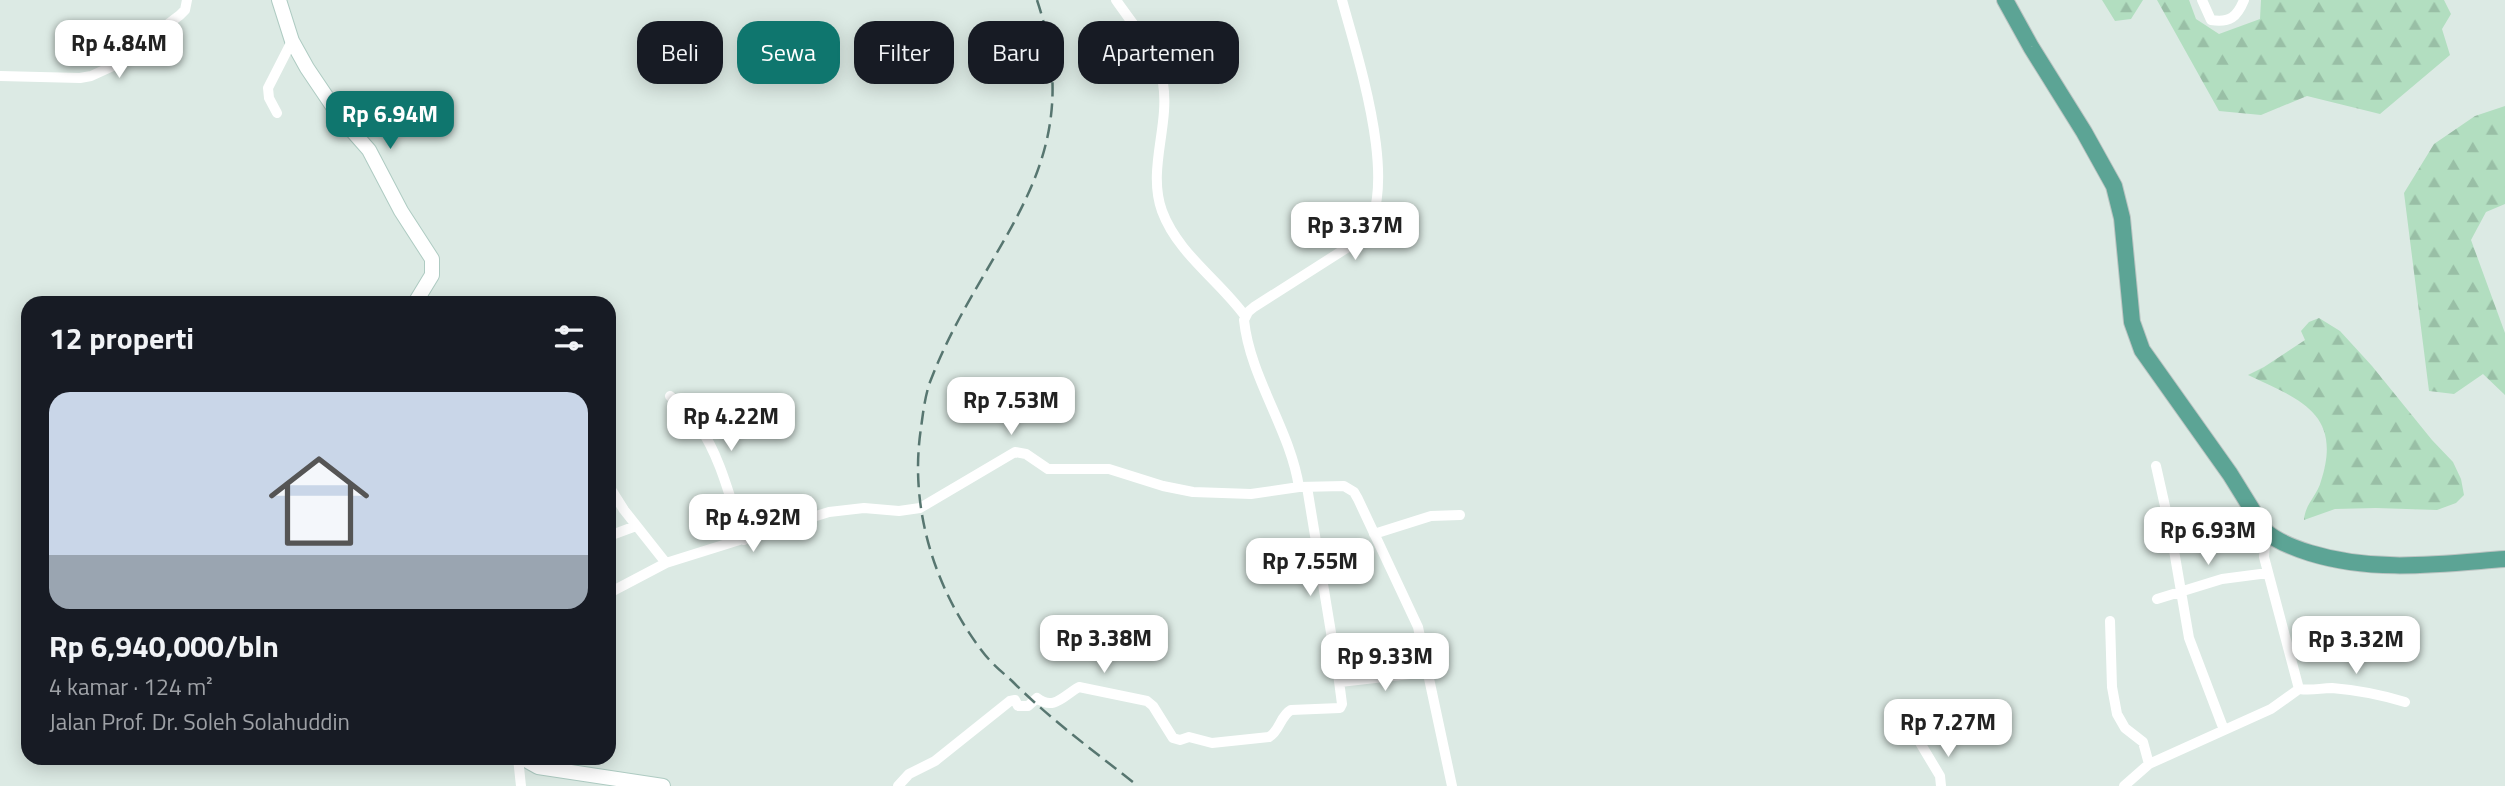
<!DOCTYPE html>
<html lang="id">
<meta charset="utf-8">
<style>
:root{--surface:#171b24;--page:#242831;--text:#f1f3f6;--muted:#9ea1a6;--accent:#0f766e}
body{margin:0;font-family:"Titillium Web",sans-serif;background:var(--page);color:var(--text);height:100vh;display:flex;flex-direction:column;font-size:26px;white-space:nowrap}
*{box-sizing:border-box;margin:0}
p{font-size:23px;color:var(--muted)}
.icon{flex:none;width:38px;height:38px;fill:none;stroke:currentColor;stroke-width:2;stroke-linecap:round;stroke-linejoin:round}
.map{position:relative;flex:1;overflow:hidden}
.side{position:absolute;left:21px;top:296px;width:595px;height:469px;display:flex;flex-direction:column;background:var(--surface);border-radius:21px;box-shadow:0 4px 18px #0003}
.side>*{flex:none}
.guide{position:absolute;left:637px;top:21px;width:665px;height:63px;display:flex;gap:14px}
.price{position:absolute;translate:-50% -60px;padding:0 16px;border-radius:14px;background:#fff;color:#222;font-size:23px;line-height:46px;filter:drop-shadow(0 2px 4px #0008)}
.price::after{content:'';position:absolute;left:50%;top:42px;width:21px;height:16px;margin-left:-10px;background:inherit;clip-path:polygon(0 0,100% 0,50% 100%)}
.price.current{background:var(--accent);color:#fff}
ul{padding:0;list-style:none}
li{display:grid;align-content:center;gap:14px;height:371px;padding:0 28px}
li span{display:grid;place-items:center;height:217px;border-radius:21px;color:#555}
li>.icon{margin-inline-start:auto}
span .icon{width:126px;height:126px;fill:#fffc;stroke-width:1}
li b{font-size:30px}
h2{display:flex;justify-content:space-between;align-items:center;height:84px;padding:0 28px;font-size:30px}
.tag{padding:0 24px;border-radius:21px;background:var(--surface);box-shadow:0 4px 18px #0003;font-size:24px;line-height:63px}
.tag.current{background:var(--accent);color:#fff}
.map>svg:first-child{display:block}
.forest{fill:url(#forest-firs)}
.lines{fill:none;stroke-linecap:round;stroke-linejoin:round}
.secondary-casing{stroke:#aecbc2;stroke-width:16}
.primary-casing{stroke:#bbc4c2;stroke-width:18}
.street{stroke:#fff;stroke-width:10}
.secondary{stroke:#fff;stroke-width:14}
.primary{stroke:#5ca495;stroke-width:16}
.rail{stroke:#577670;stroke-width:2.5;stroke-dasharray:14 7;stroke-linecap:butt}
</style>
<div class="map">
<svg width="2505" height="786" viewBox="0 0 2505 786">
<defs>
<pattern id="forest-firs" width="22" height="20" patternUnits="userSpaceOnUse" patternTransform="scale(1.75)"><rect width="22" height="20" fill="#b2dec0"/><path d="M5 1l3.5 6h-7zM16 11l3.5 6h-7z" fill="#99bfa6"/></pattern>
</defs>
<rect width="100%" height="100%" fill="#dceae4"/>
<path class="forest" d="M2102 0H2143L2131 19 2115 21Z
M2157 0H2189L2196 19 2219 34 2260 19 2261 0H2444L2451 14 2442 29 2450 55 2380 114 2307 96 2261 115 2219 111Z
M2505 106V204L2486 212 2471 240 2505 333V395L2483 374 2454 394 2429 391 2404 193 2434 144 2475 116Z
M2319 318 2340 331 2372 366 2432 440 2453 462 2461 479 2464 495 2456 503 2437 510 2376 508 2335 509 2304 520C2305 504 2317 496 2321 481 2343 413 2299 399 2248 375L2264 367 2305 340 2301 331 2309 322Z"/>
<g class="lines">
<defs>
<path id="secondary" d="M279 0 292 41 307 68 340 117 369 150 401 211 432 259V275L415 303
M522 758 538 767 663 786"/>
<path id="primary" d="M2005 0 2031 47 2084 132 2114 186 2122 218 2132 322 2142 350 2230 474 2266 532C2278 542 2294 548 2310 553 2375 573 2439 564 2505 559"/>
</defs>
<use href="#secondary" class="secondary-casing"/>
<use href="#primary" class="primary-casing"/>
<path class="street" d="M1116 0C1133 25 1158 52 1163 83 1170 126 1147 169 1162 211 1178 254 1219 280 1245 316
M2202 0 2211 20C2230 23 2237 17 2244 0
M0 76 80 78 91 76 113 66 180 15 185 10 187 0
M277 113 269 98 268 88 292 41
M670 396C681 406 692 416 700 428 721 457 732 506 744 540
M2156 466 2171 533 2189 638 2224 730
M1299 487C1290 429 1250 378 1244 320L1248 312 1254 307 1356 242C1407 203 1356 53 1342 0
M612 491 624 510 666 563
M1374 534 1431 516 1460 515
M609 536 636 526
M609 593 666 563 829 512 864 508 899 511 920 508 1015 452 1026 454 1048 469H1109L1163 486 1193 492 1251 494 1299 487 1344 486 1354 492 1358 499 1418 627 1452 786
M2157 599 2222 579 2268 573
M2110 621 2112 687 2117 714 2125 728 2143 742 2149 764
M1340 682 1428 672
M2299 689C2313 691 2320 688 2332 688 2357 690 2382 695 2405 702
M1919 741 1940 776 1941 786
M518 758 521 786
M898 786 909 774 935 761 1010 701 1015 700 1018 706H1028L1037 698C1054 711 1063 696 1079 687L1147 701 1153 706 1173 738 1180 740 1189 737 1212 743 1269 737C1280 731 1280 716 1291 710L1340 708 1342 704 1339 681 1307 487
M2124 786 2149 764 2271 709 2299 689 2264 557 2266 532"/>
<use href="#secondary" class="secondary"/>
<use href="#primary" class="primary"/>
<path class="rail" d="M1037 0C1093 169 984 240 930 382 925 396 923 413 921 428 909 507 934 588 982 651 990 662 1002 672 1012 681 1051 720 1095 752 1138 786"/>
</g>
</svg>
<b class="price" style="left:119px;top:80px">Rp 4.84M</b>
<b class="price current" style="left:390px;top:151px">Rp 6.94M</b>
<b class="price" style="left:1355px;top:262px">Rp 3.37M</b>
<b class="price" style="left:1011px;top:437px">Rp 7.53M</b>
<b class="price" style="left:731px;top:453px">Rp 4.22M</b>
<b class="price" style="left:753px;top:554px">Rp 4.92M</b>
<b class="price" style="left:2208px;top:567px">Rp 6.93M</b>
<b class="price" style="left:1310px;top:598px">Rp 7.55M</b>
<b class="price" style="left:1104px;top:675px">Rp 3.38M</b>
<b class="price" style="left:2356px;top:676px">Rp 3.32M</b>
<b class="price" style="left:1385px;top:693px">Rp 9.33M</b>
<b class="price" style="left:1948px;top:759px">Rp 7.27M</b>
<div class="guide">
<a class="tag">Beli</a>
<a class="tag current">Sewa</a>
<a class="tag">Filter</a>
<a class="tag">Baru</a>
<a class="tag">Apartemen</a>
</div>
<section class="side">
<h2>12 properti<svg class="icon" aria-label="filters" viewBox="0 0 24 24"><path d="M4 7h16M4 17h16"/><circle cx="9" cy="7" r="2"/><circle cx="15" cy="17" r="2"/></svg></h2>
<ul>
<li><span style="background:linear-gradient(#c9d6e8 75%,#9aa5b1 0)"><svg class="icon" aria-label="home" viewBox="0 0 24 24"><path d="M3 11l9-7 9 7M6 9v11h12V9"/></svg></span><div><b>Rp 6,940,000/bln</b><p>4 kamar · 124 m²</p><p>Jalan Prof. Dr. Soleh Solahuddin</p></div></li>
</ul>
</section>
</div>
